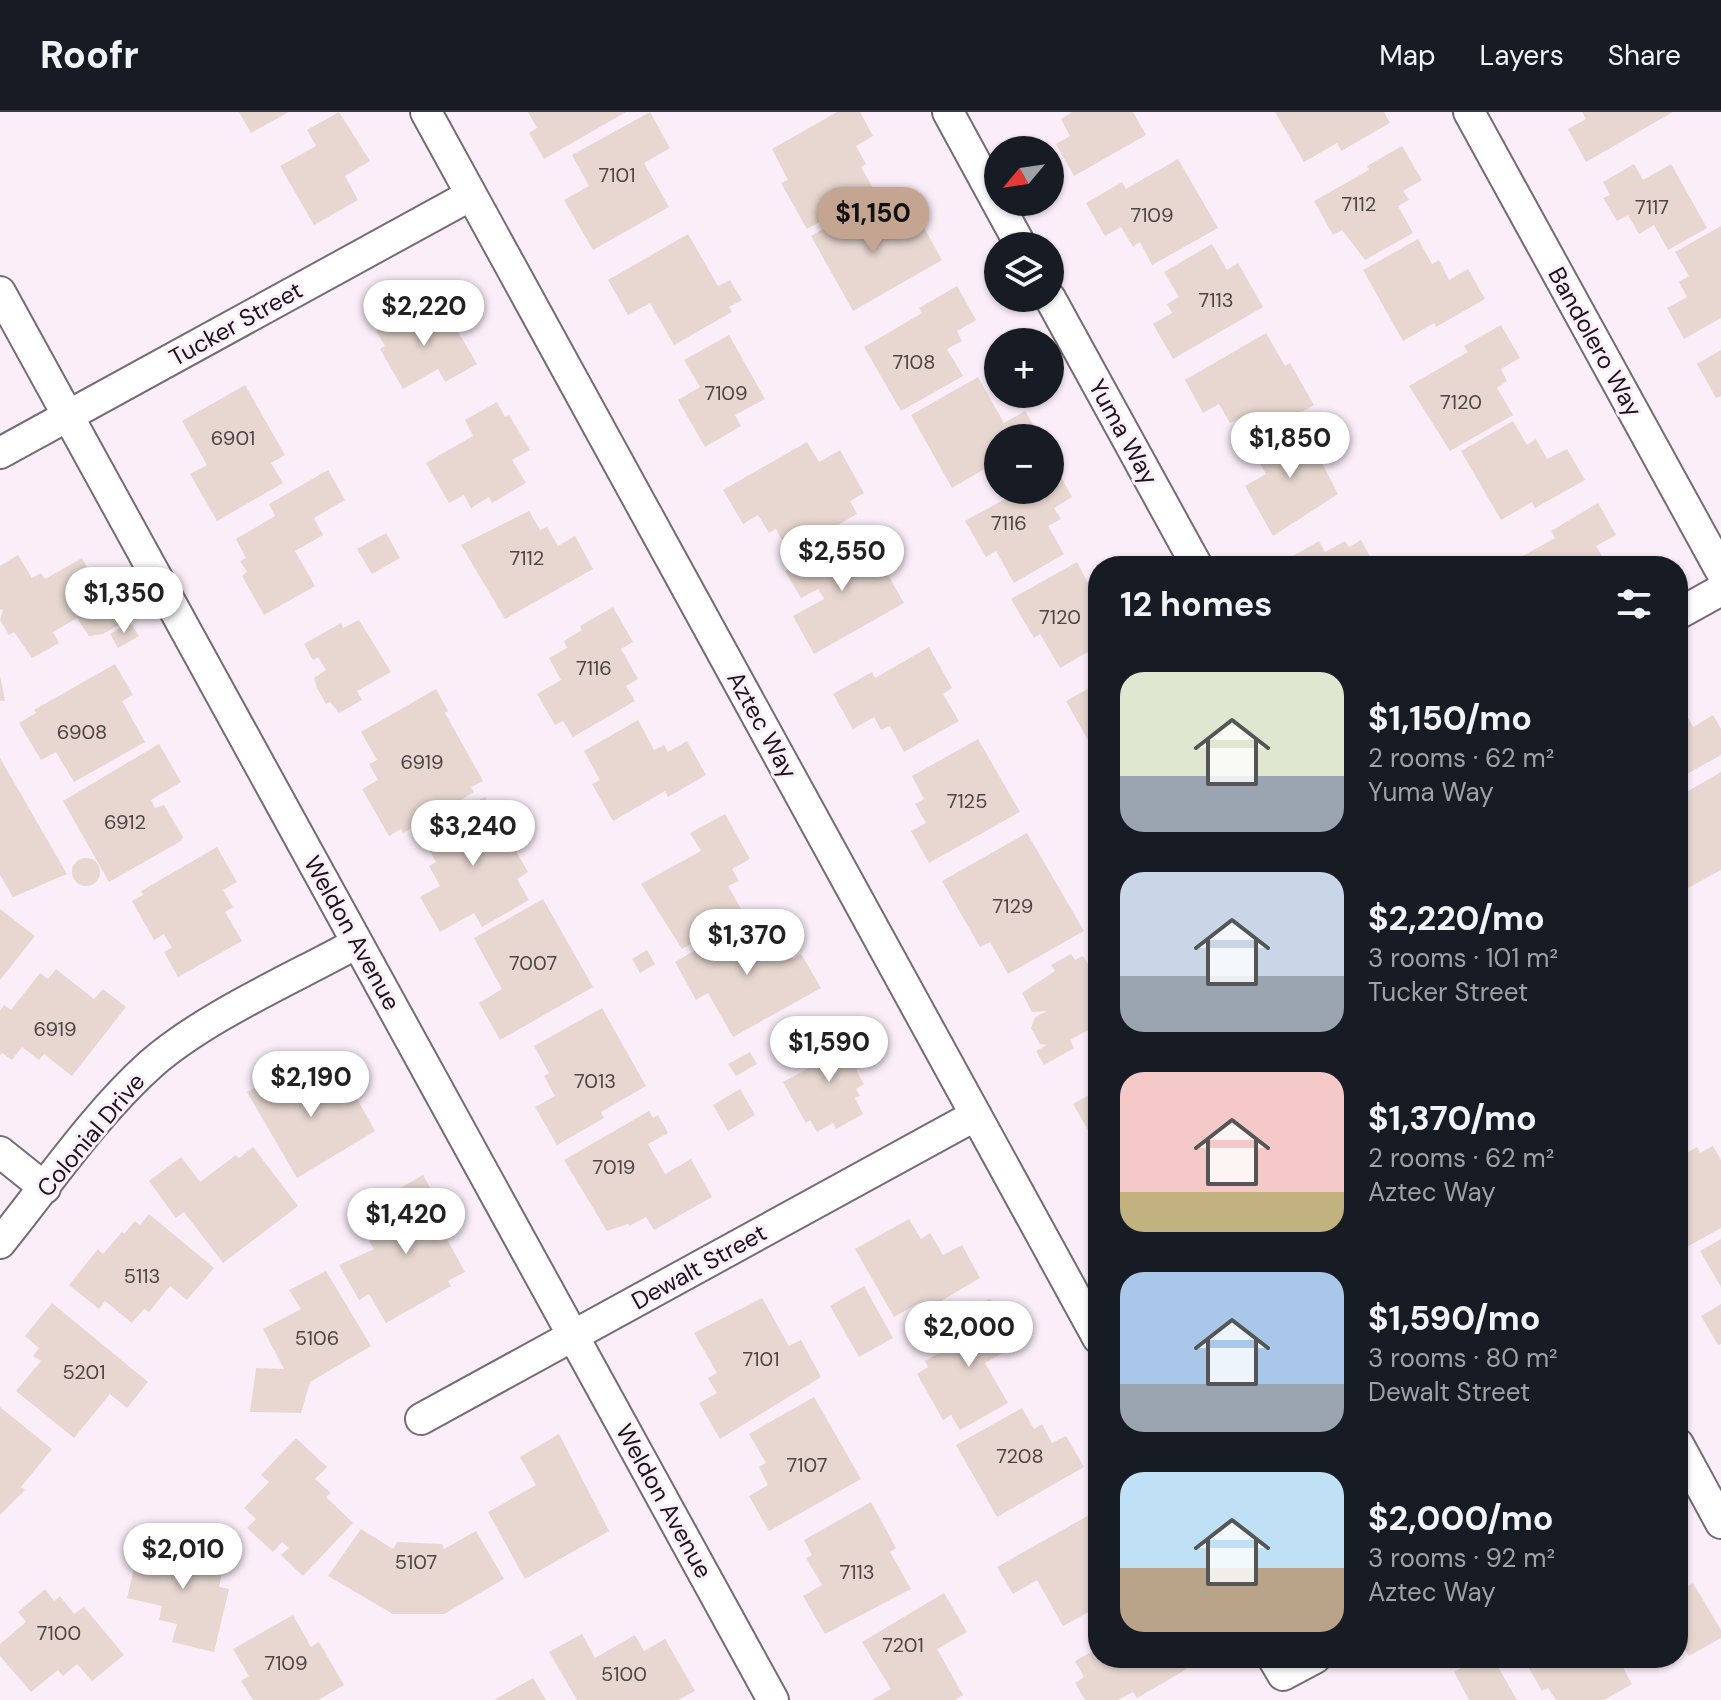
<!DOCTYPE html>
<meta charset="utf-8">
<style>
:root{--surface:#171b24;--page:#242831;--text:#f1f3f6;--muted:#9ea1a6;--line:#363941;--accent:#c3a592}
body{margin:0;font-family:"DM Sans",sans-serif;background:var(--page);color:var(--text);height:100vh;display:flex;flex-direction:column;font-size:30px;white-space:nowrap}
*{box-sizing:border-box;margin:0}
p{font-size:26px;color:var(--muted)}
.icon{flex:none;width:44px;height:44px;fill:none;stroke:currentColor;stroke-width:2;stroke-linecap:round;stroke-linejoin:round}
.map{position:relative;flex:1;overflow:hidden}
.sheet{position:absolute;left:1088px;top:444px;width:600px;height:1112px;display:flex;flex-direction:column;background:var(--surface);border-radius:32px;box-shadow:0 2px 6px #0004}
.sheet>*{flex:none}
.needle{width:52px;rotate:241deg}
.fabs{position:absolute;left:984px;top:24px;display:grid;gap:16px}
.fabs a{display:grid;place-items:center;width:80px;height:80px;border-radius:50%;background:var(--surface);box-shadow:0 2px 6px #0004;font-size:40px}
.price{position:absolute;translate:-50% -68px;padding:0 18px;border-radius:28px;background:#fff;color:#222;font-size:26px;line-height:52px;filter:drop-shadow(0 2px 4px #0008)}
.price::after{content:'';position:absolute;left:50%;top:48px;width:24px;height:18px;margin-left:-12px;background:inherit;clip-path:polygon(0 0,100% 0,50% 100%)}
.price.selected{background:var(--accent);color:#111}
ul{padding:0;list-style:none}
li{display:flex;align-items:center;gap:24px;height:200px;padding:0 32px}
li span{display:grid;place-items:center;flex:none;width:224px;height:160px;border-radius:24px;color:#555}
li>.icon{margin-inline-start:auto}
span .icon{width:96px;height:96px;fill:#fffc;stroke-width:1}
li b{font-size:34px}
h2{display:flex;justify-content:space-between;align-items:center;height:96px;padding:0 32px;font-size:34px}
header{display:flex;align-items:center;gap:48px;box-sizing:border-box;height:112px;padding:0 40px;background:var(--surface);border-bottom:2px solid var(--line)}
header strong{font-size:38px}
nav{display:flex;gap:44px;margin-inline-start:auto;font-size:28px}
.map>svg:first-child{display:block}
.building{fill:#e7d7d0}
.lines{fill:none;stroke-linecap:round;stroke-linejoin:round}
.minor-casing{stroke:#766b75;stroke-width:34}
.minor{stroke:#fff;stroke-width:30}
.labels{text-anchor:middle;stroke-width:6;stroke-linejoin:round;paint-order:stroke}
.number-label{font-size:20px;fill:#4c4546}
.street-label{font-size:24px;fill:#191418;stroke:#fbeef9}
</style>
<header>
<strong>Roofr</strong>
<nav><a>Map</a><a>Layers</a><a>Share</a></nav>
</header>
<div class="map">
<svg width="1721" height="1588" viewBox="0 0 1721 1588">
<rect width="100%" height="100%" fill="#fbeef9"/>
<path class="building" d="M239 0H289L251 21Z
M339 0 370 49 345 64 358 88 314 113 280 54 316 34 307 18Z
M528 0H626L544 47 529 21 537 16Z
M650 0 670 36 644 51 669 95 593 138 564 88 589 74 572 43Z
M837 0H860L873 24 856 34 866 52 861 55 875 79 807 117 781 71 788 68 772 37Z
M1072 0H1133L1146 23 1074 64 1056 32 1070 24 1061 7Z
M1275 0H1384L1390 11 1341 39 1337 31 1304 50Z
M1582 0H1673L1586 50 1568 17 1586 7Z
M1402 34 1422 68 1403 79 1409 88 1398 94 1413 121 1365 148 1342 118 1333 123 1314 89 1369 58 1367 54Z
M1178 47 1218 116 1152 153 1140 130 1133 135 1121 115 1105 124 1086 91 1122 70 1126 77Z
M1634 52 1643 68 1671 52 1707 116 1668 138 1654 113 1639 122 1628 103 1617 109 1603 86 1610 83 1603 70Z
M879 91 889 108 895 105 906 125 923 114 942 148 853 199 811 124 849 102 852 107Z
M1721 114V206L1684 227 1667 196 1687 185 1679 170 1689 164 1675 140Z
M688 122 718 174 730 168 742 188 729 195 732 200 674 233 650 191 628 203 608 168Z
M1418 127 1432 152 1439 148 1449 168 1468 157 1485 187 1436 215 1434 211 1403 229 1363 158Z
M1212 132 1227 158 1238 151 1263 195 1173 247 1153 212 1172 201 1167 192 1179 185 1164 160Z
M957 174 976 208 957 219 962 229 947 237 963 264 901 299 864 235 922 201 919 196Z
M423 192 434 212 449 204 477 252 445 270 438 257 403 277 380 237 385 234 376 219Z
M1501 213 1520 246 1501 257 1507 269 1497 276 1513 303 1450 339 1409 274 1468 240 1464 234Z
M1266 221 1285 254 1290 251 1314 293 1249 330 1237 308 1230 311 1219 292 1203 301 1185 268Z
M729 223 765 287 735 303 741 314 705 335 678 288 700 275 684 248Z
M1721 238V284L1716 286 1697 252Z
M978 265 1004 311 1025 299 1041 326H998V349L952 376 911 303Z
M245 273 285 343 271 351 283 371 217 409 190 362 207 353 182 309Z
M497 290 505 305 509 303 530 338 512 348 526 371 492 391 489 385 471 396 464 383 449 391 426 351 473 324 465 308Z
M1513 309 1527 333 1536 327 1547 347 1567 337 1585 368 1535 396 1532 390 1501 408 1461 339Z
M1301 311 1338 382 1273 424 1245 374 1266 362 1253 339Z
M807 330 819 350 840 338 864 381 850 389 857 402 789 441 776 417 769 421 758 403 743 412 723 378Z
M1054 352 1072 385 1054 396 1061 407 1048 414 1064 442 1014 471 996 439 986 445 965 409 1021 378H1050V354Z
M328 358 345 388 314 406 323 423 295 439 315 474 264 503 242 464 247 460 240 449 246 446 236 427 275 404 269 392Z
M1598 391 1616 423 1596 434 1608 454H1512L1510 451 1555 426 1551 419Z
M529 399 540 418 547 415 558 434 575 424 593 457 505 507 461 433Z
M386 421 400 446 372 462 357 437Z
M867 426 904 491 814 542 793 504 824 487 818 477 801 486 785 459 825 436 828 442 850 430 853 435Z
M1361 428 1375 454H1290L1286 448 1319 429 1325 440 1345 429 1349 435Z
M18 443 32 466 41 461 45 467 82 446 119 513 103 522 89 524 77 506 53 520 59 531 32 546 14 520 9 523 0 508 3 498 0 497V454Z
M1077 450 1088 471 1095 467 1098 473V534L1060 556 1040 522 1034 526 1011 487Z
M613 495 633 530 621 537 638 567 626 574 635 589 573 625 563 609 555 613 537 582 561 568 549 546 567 536 564 529 582 518 580 514Z
M359 508 391 560 357 579 362 588 339 601 330 590 326 592 317 576 314 566 326 558 318 545 313 548 304 532 341 511 343 516Z
M130 510 139 524 118 536 110 522Z
M929 535 952 576 943 582 959 609 904 640 890 614 881 618 874 605 853 617 833 582 872 560 875 566Z
M115 552 133 583 122 589 145 630 74 670 56 640 41 648 19 611 36 601 34 598Z
M0 563 5 589H0Z
M1098 571V646L1066 589Z
M436 577 448 599 445 601 483 669 471 675 474 680 403 721 401 717 389 724 362 677 378 668 369 652 377 648 361 620Z
M1683 596 1693 615 1713 603 1721 617V643L1678 667V598Z
M638 608 654 638 664 633 668 640 687 629 706 663 668 685 665 679 613 709 592 672 600 668 584 639Z
M978 627 1020 700 929 751 911 719 926 711 915 692 924 687 912 664Z
M159 632 181 670 151 688 155 696 164 693 183 725 181 729 109 770 63 689Z
M0 646 67 762 13 785 0 763Z
M1721 660V758L1688 776 1678 759V685Z
M485 685 528 760 517 767 529 788 482 815 474 801 440 820 420 785 440 774 429 754 436 750 420 722Z
M725 702 750 747 732 757 739 769 728 774 744 802 682 837 641 772 701 739 690 721Z
M1027 721 1084 819 1008 862 990 830 980 835 942 769Z
M217 735 237 770 223 778 233 795 225 800 242 829 178 865 164 840 172 836 164 822 154 828 132 789 143 783 141 779Z
M72 760a14 14 0 1 1 28 0a14 14 0 1 1-28 0Z
M543 787 593 875 500 928 479 891 502 877 474 826Z
M0 797 35 824 0 868Z
M750 807 769 841 784 832 793 847 801 842 821 876 733 925 708 881 696 888 675 850Z
M647 838 655 852 640 861 632 847Z
M1071 842 1075 848 1083 844 1098 870V888L1094 890 1098 896 1097 913 1070 928 1074 936 1044 953 1036 939 1047 933 1040 932 1031 916 1035 905 1047 899 1032 900 1022 881 1055 859 1051 853Z
M56 857 94 887 103 877 126 895 72 964 44 942 39 948 22 935 12 948 2 941 0 943V899L4 893 11 898 40 861 48 867Z
M602 896 646 974 601 1000 604 1006 557 1033 535 995 555 984 544 964 549 961 534 934Z
M839 917 864 954 856 958 864 972 856 977 860 984 855 986 863 1002 836 1017 833 1011 817 1020 810 1008 806 1011 783 970 816 952 807 936Z
M750 940 757 952 736 964 728 952Z
M341 958 375 1019 297 1066 247 980 282 961 291 976 306 967 311 975Z
M740 977 755 1003 728 1019 713 993Z
M1098 978V1035L1073 992Z
M649 999 653 1006 658 1003 668 1021 648 1032 665 1062 691 1047 712 1085 654 1118 646 1105 629 1114 628 1112 607 1119 564 1048Z
M1713 1034 1721 1048V1116L1683 1137 1678 1129V1046L1697 1035 1700 1041Z
M253 1035 298 1094 223 1151 184 1100 176 1106 149 1069 181 1045 200 1070 236 1043 239 1046Z
M423 1063 443 1099 434 1104 465 1160 448 1169 451 1174 386 1211 369 1182 359 1188 339 1153 374 1137 369 1129 403 1109 388 1083Z
M149 1102 214 1156 187 1188 170 1174 149 1200 144 1197 132 1211 105 1189 99 1197 69 1173 98 1137 103 1142 122 1120 124 1122 135 1109 140 1113Z
M909 1107 921 1127 930 1121 943 1143 962 1133 980 1166 924 1199 919 1191 894 1205 855 1137Z
M1721 1127V1175L1700 1139Z
M326 1159 371 1234 310 1270 301 1301 250 1300 256 1256 284 1257 263 1217 301 1197 289 1178Z
M864 1174 893 1226 859 1245 830 1194Z
M762 1186 789 1234 801 1228 821 1265 720 1327 699 1291 717 1281 708 1266 717 1261 694 1221Z
M990 1187 1016 1233 985 1251 1008 1291 960 1318 951 1303 943 1308 917 1262 928 1255 925 1249 967 1225 957 1206Z
M52 1191 148 1270 127 1296 110 1282 74 1326 16 1279 41 1249 33 1244 39 1236 25 1224Z
M1721 1192V1232L1718 1233 1701 1204Z
M814 1285 861 1367 769 1419 749 1384 768 1373 759 1355 766 1351 749 1322Z
M0 1295 52 1337 21 1375 25 1378 0 1403Z
M1022 1296 1034 1317 1042 1312 1052 1331 1066 1324 1084 1355 997 1405 956 1333Z
M559 1322 609 1419 525 1467 488 1400 536 1373 520 1345Z
M296 1326 327 1355 315 1367 331 1381 326 1385 353 1411 303 1464 281 1443 289 1436 282 1430 273 1440 247 1416 256 1407 244 1396 269 1370 261 1363Z
M871 1390 896 1436 890 1440 911 1477 825 1522 803 1484 822 1473 806 1446 812 1443 804 1428Z
M1098 1398V1495L1063 1514 1037 1468 1013 1482 997 1455Z
M361 1417 393 1437 397 1430 442 1432 444 1437 476 1419 504 1467 444 1502H393L328 1464Z
M177 1427 211 1435 208 1447 224 1451 219 1475 229 1477 214 1540 172 1530 177 1512 159 1508 162 1494 127 1486 140 1431 174 1439Z
M1693 1471 1721 1518V1526L1689 1544 1685 1538 1678 1542V1480Z
M45 1477 54 1489 60 1484 74 1502 84 1495 124 1543 92 1569 77 1552 63 1564 58 1558 31 1580 0 1544V1532L26 1510 18 1500Z
M944 1481 967 1520 937 1537 963 1583 955 1588H872L891 1577 862 1530Z
M293 1503 311 1535 319 1530 344 1573 318 1588H253L241 1569 249 1564 233 1537Z
M582 1522 595 1546 635 1523 644 1539 665 1527 695 1579 678 1588H577L549 1540Z
M1098 1536V1546H1180L1187 1557 1137 1586 1133 1580 1118 1588H1085L1075 1571 1084 1565 1075 1549Z
M1479 1546H1493L1517 1588H1469L1454 1560Z
M1523 1546H1618L1632 1572 1604 1588H1556L1548 1576 1542 1579Z
M1646 1546H1670L1652 1556Z
M533 1566 546 1588H494Z"/>
<g class="lines">
<defs>
<path id="minor" d="M426 0 1098 1226
M948 0 1021 134
M1469 0 1721 459
M0 180 773 1588
M1050 186 1197 454
M0 341 471 83
M1678 502 1721 478
M0 1040 45 1076
M0 1131C47 1073 95 1002 151 952 206 904 292 867 357 831
M421 1307 976 1003
M1678 1332 1721 1411
M1273 1546 1283 1563 1315 1546"/>
</defs>
<use href="#minor" class="minor-casing"/>
<use href="#minor" class="minor"/>
</g>
<g class="labels">
<g class="number-label">
<text x="617" y="70">7101</text>
<text x="1359" y="99">7112</text>
<text x="1652" y="102">7117</text>
<text x="1152" y="110">7109</text>
<text x="1216" y="195">7113</text>
<text x="914" y="257">7108</text>
<text x="726" y="288">7109</text>
<text x="1461" y="297">7120</text>
<text x="233" y="333">6901</text>
<text x="1009" y="418">7116</text>
<text x="527" y="453">7112</text>
<text x="1060" y="512">7120</text>
<text x="594" y="563">7116</text>
<text x="82" y="627">6908</text>
<text x="422" y="657">6919</text>
<text x="967" y="696">7125</text>
<text x="125" y="717">6912</text>
<text x="1013" y="801">7129</text>
<text x="533" y="858">7007</text>
<text x="55" y="924">6919</text>
<text x="595" y="976">7013</text>
<text x="614" y="1062">7019</text>
<text x="142" y="1171">5113</text>
<text x="317" y="1233">5106</text>
<text x="761" y="1254">7101</text>
<text x="84" y="1267">5201</text>
<text x="1020" y="1351">7208</text>
<text x="807" y="1360">7107</text>
<text x="416" y="1457">5107</text>
<text x="857" y="1467">7113</text>
<text x="59" y="1528">7100</text>
<text x="903" y="1540">7201</text>
<text x="286" y="1558">7109</text>
<text x="624" y="1569">5100</text>
</g>
<g class="street-label">
<text transform="translate(236 212) rotate(-29)" y="8">Tucker Street</text>
<text transform="translate(1595 230) rotate(61)" y="8">Bandolero Way</text>
<text transform="translate(1123 320) rotate(61)" y="8">Yuma Way</text>
<text transform="translate(762 613) rotate(61)" y="8">Aztec Way</text>
<text transform="translate(352 821) rotate(61)" y="8">Weldon Avenue</text>
<text transform="translate(91 1023) rotate(-50)" y="8">Colonial Drive</text>
<text transform="translate(699 1155) rotate(-29)" y="8">Dewalt Street</text>
<text transform="translate(664 1389) rotate(61)" y="8">Weldon Avenue</text>
</g>
</g>
</svg>
<div class="fabs">
<a><svg class="needle" viewBox="-14 -14 28 28"><path d="M0-13l5 13h-10z" fill="#e53935"/><path d="M0 13l5-13h-10z" fill="#9ea1a6"/></svg></a>
<a><svg class="icon" aria-label="layers" viewBox="0 0 24 24"><path d="M12 4l9 5-9 5-9-5zM3 14l9 5 9-5"/></svg></a>
<a>+</a>
<a>−</a>
</div>
<b class="price selected" style="left:873px;top:143px">$1,150</b>
<b class="price" style="left:424px;top:236px">$2,220</b>
<b class="price" style="left:1290px;top:368px">$1,850</b>
<b class="price" style="left:842px;top:481px">$2,550</b>
<b class="price" style="left:124px;top:523px">$1,350</b>
<b class="price" style="left:473px;top:756px">$3,240</b>
<b class="price" style="left:747px;top:865px">$1,370</b>
<b class="price" style="left:829px;top:972px">$1,590</b>
<b class="price" style="left:311px;top:1007px">$2,190</b>
<b class="price" style="left:406px;top:1144px">$1,420</b>
<b class="price" style="left:969px;top:1257px">$2,000</b>
<b class="price" style="left:183px;top:1479px">$2,010</b>
<section class="sheet">
<h2>12 homes<svg class="icon" aria-label="filters" viewBox="0 0 24 24"><path d="M4 7h16M4 17h16"/><circle cx="9" cy="7" r="2"/><circle cx="15" cy="17" r="2"/></svg></h2>
<ul>
<li><span style="background:linear-gradient(#dfe7d0 65%,#9aa5b1 0)"><svg class="icon" aria-label="home" viewBox="0 0 24 24"><path d="M3 11l9-7 9 7M6 9v11h12V9"/></svg></span><div><b>$1,150/mo</b><p>2 rooms · 62 m²</p><p>Yuma Way</p></div></li>
<li><span style="background:linear-gradient(#c9d6e8 65%,#9aa5b1 0)"><svg class="icon" aria-label="home" viewBox="0 0 24 24"><path d="M3 11l9-7 9 7M6 9v11h12V9"/></svg></span><div><b>$2,220/mo</b><p>3 rooms · 101 m²</p><p>Tucker Street</p></div></li>
<li><span style="background:linear-gradient(#f6c9c9 75%,#c2b280 0)"><svg class="icon" aria-label="home" viewBox="0 0 24 24"><path d="M3 11l9-7 9 7M6 9v11h12V9"/></svg></span><div><b>$1,370/mo</b><p>2 rooms · 62 m²</p><p>Aztec Way</p></div></li>
<li><span style="background:linear-gradient(#a9c7e8 70%,#9aa5b1 0)"><svg class="icon" aria-label="home" viewBox="0 0 24 24"><path d="M3 11l9-7 9 7M6 9v11h12V9"/></svg></span><div><b>$1,590/mo</b><p>3 rooms · 80 m²</p><p>Dewalt Street</p></div></li>
<li><span style="background:linear-gradient(#bfe0f5 60%,#b9a48a 0)"><svg class="icon" aria-label="home" viewBox="0 0 24 24"><path d="M3 11l9-7 9 7M6 9v11h12V9"/></svg></span><div><b>$2,000/mo</b><p>3 rooms · 92 m²</p><p>Aztec Way</p></div></li>
</ul>
</section>
</div>
